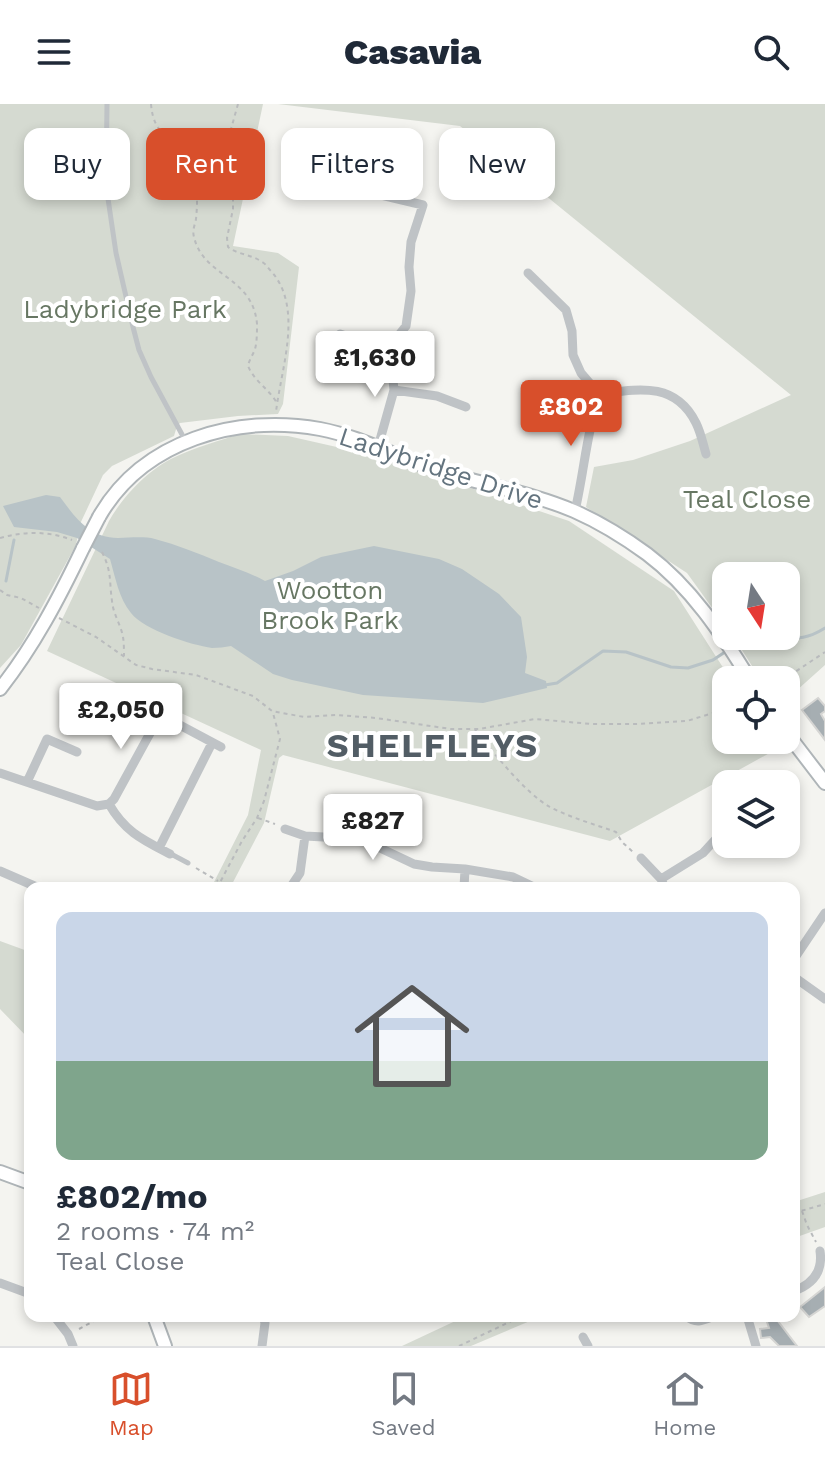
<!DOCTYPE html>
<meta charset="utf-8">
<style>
:root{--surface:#fff;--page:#f6f6f7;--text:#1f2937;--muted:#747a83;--line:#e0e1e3;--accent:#d84f2b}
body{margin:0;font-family:"Work Sans",sans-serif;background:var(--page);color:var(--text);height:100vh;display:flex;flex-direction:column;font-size:30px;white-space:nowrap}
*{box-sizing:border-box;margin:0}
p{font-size:26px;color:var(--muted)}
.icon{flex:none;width:44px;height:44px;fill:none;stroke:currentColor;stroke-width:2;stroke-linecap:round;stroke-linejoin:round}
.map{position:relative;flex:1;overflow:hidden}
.side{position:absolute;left:24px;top:778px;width:776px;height:440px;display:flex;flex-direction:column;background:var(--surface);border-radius:16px;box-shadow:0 4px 12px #0003}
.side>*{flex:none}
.top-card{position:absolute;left:24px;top:24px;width:778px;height:72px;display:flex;gap:16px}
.needle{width:52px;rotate:168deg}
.buttons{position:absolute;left:712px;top:458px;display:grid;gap:16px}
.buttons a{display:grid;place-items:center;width:88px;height:88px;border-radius:16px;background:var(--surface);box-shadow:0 4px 12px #0003;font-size:40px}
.price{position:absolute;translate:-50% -68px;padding:0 18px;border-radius:8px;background:#fff;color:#222;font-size:26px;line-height:52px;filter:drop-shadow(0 2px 4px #0008)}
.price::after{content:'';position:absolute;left:50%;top:48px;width:24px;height:18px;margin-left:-12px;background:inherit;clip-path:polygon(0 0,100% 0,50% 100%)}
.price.current{background:var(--accent);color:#fff}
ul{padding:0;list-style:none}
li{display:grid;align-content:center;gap:16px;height:424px;padding:0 32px}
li+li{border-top:2px solid var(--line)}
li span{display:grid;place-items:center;height:248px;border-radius:16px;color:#555}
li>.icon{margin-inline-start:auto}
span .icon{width:144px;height:144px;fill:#fffc;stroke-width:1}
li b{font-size:34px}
.chip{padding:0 28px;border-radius:16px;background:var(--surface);box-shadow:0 4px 12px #0003;font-size:28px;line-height:72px}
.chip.current{background:var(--accent);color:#fff}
header{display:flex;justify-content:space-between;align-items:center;height:104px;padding:0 32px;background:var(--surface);font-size:36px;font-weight:800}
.tabs{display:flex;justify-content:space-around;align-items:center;height:112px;border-top:2px solid var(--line);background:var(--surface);font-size:22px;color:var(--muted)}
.tabs a{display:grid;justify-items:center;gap:4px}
.tabs .current{color:var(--accent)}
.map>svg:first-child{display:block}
.green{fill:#d5dad1}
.water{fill:#b8c3c7}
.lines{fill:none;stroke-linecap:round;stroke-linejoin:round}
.stream{stroke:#b8c3c7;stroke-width:3}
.building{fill:#a6aeb2;stroke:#d5d5d3;stroke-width:2}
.secondary-casing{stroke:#afb5b8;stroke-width:16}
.path{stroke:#b9bbbd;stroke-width:2;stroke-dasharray:4 4;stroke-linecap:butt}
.lane{stroke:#bfc3c6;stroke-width:5}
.street{stroke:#bfc3c6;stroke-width:9}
.secondary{stroke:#fff;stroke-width:12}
.secondary-bridge-casing{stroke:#afb5b8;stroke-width:16;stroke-linecap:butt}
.secondary-bridge{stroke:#fff;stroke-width:12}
.labels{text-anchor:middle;stroke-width:8;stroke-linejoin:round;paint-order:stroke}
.park-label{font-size:26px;fill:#677763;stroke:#fff}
.street-label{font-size:26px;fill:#64747f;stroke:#fff}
.district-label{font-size:34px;font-weight:bold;letter-spacing:2px;fill:#525d65;stroke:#fff}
</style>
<header><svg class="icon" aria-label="menu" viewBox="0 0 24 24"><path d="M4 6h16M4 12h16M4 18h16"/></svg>Casavia<svg class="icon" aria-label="search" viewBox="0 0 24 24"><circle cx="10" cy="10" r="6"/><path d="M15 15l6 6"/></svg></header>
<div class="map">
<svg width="825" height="1242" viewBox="0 0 825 1242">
<rect width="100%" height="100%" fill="#f4f4f0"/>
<path class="green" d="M0 0H263L233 142 278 149 299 163 283 300 278 310 238 312 180 319 177 322 174 332 112 362 103 371 80 420 76 441 21 541 0 564Z
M278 0H825V561L786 596V576H761L733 532H786V472H726V523L687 469 586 403 594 363 633 356 690 337 791 291 460 22Z
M240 330 288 332 372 351 569 417 674 487 731 576H726V636H769L775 646 610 737 283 651 279 654 264 719 230 784H211L248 711 261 646 47 547 109 417C123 392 149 365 175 353 196 343 218 337 240 330Z
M0 837 30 848V936L0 905Z
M825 1088V1123L794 1134V1098Z
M466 1212H542L471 1242H402Z"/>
<path class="water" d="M46 391 60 393C75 413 89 434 118 434 130 434 143 432 155 435 177 441 198 449 219 458 235 464 250 469 265 477L293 467 321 453 374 442 439 455 462 465 499 490 521 513 527 553 525 569 546 577 547 584 483 599 363 591 292 576 273 570 231 542C225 543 218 544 212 544 191 541 144 526 131 509 119 495 115 472 110 455L77 434 57 428 14 423 3 402Z"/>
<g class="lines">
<path class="stream" d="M6 477 14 436
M780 532C798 536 809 534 825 524
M734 541 747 532
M545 581 557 579 603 547 626 548 671 563 688 564 713 556 728 546"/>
</g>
<path class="building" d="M818 594 825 602V607L821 610 825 617V636L802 606Z
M825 1183V1202L809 1213 800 1203Z
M765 1212H774L797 1242H779L770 1233 761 1234 760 1225 769 1224Z"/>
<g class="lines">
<defs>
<path id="secondary" d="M99 413C143 336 237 310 320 325 362 333 400 355 440 367 484 381 532 389 574 407 599 418 625 434 647 450 691 483 722 530 750 576
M0 585C34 542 59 494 83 444
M786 628 825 679
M0 1068 30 1079
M154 1212 165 1242"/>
</defs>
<use href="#secondary" class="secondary-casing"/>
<path class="path" d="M151 0C154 36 173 28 188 54 198 72 198 95 196 115 195 121 192 126 194 133 203 173 253 172 257 220 257 228 257 238 255 245 253 251 249 256 248 262 254 277 269 285 277 299
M238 0 226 43 229 61V80L233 91V105L227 134 228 143C238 151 251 150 262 158 266 160 268 164 271 167 304 204 281 264 276 308
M0 434C24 427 49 427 72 436
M102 448C112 468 109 476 112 497 113 510 121 521 123 533 124 539 124 546 124 552
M0 486 7 491 21 494 39 504
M59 514 96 533 136 561 152 565 196 571 253 592 272 607 304 613 337 611 376 614 451 625H479L535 615 591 620H636L687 617 726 605
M783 576 825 548
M475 626C494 649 525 689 550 703 571 714 594 720 616 728L622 738 633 748
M258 714 275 720
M196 764 218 777
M217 784 242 737 257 714 264 697 280 635 273 609
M802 1107 807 1121 816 1138
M794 1109 825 1100
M79 1225 103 1212
M459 1242 522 1212"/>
<path class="lane" d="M107 0 106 81 116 149 133 223 139 246 151 273 185 336
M171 750 188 759"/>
<path class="street" d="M299 75 338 88 381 91 423 101 411 138 409 163 411 187 406 222 387 246
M528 169 566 206 572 227 573 251 581 269 599 290C638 285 675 277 696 319 701 329 703 340 706 350
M340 230 387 246
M394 286 437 292 466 303
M378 343 394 286 392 266 387 246
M575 407C584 368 587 327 599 290
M131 595 221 643
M0 669 97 702 109 700C125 728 143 736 170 750
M27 678 47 635 77 648
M109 700 114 695 160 611
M285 725 305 732 361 735 414 760 432 763 465 765 513 773 536 784
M159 744 212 639
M641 754 661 775 665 784
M0 767 39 784
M661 775 703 749 726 724
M290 784 300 769 305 732
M464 784 465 765
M794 855 825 809
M794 873 825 895
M0 1179 30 1190
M794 1187C813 1180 823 1167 820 1147
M54 1212 68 1230 73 1242
M686 1212C696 1220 702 1217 714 1212
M747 1212 756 1242
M583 1233 588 1242
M262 1242 265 1219 263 1212"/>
<use href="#secondary" class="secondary"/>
<defs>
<path id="secondary-bridge" d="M83 444 99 413"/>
</defs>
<use href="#secondary-bridge" class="secondary-bridge-casing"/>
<use href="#secondary-bridge" class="secondary-bridge"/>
</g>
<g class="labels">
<g class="park-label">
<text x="125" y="214">Ladybridge Park</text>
<text x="747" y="404">Teal Close</text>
<text x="330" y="495">Wootton<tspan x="330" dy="30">Brook Park</tspan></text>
</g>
<g class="street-label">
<text transform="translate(441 364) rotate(18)" y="9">Ladybridge Drive</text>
</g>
<g class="district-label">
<text x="433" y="653">SHELFLEYS</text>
</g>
</g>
</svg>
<div class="buttons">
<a><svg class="needle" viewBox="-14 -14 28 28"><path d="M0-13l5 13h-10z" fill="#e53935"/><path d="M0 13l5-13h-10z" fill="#747a83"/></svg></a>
<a><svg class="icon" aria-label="locate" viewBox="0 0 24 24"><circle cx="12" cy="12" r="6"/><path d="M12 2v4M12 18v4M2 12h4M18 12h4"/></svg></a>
<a><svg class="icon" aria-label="layers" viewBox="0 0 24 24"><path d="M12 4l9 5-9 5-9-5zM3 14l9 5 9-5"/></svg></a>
</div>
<b class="price" style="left:375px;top:295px">£1,630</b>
<b class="price current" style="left:571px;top:344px">£802</b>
<b class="price" style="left:121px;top:647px">£2,050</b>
<b class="price" style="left:373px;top:758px">£827</b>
<div class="top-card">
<a class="chip">Buy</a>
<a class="chip current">Rent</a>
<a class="chip">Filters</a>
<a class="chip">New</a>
</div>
<section class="side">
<ul>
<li><span style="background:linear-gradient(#c9d6e8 60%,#7fa58c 0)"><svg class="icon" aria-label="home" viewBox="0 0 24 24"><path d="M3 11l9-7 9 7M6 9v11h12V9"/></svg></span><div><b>£802/mo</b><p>2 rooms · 74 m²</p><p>Teal Close</p></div></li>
</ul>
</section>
</div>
<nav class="tabs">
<a class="current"><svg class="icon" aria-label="map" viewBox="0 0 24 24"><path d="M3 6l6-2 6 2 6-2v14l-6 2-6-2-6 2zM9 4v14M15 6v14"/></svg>Map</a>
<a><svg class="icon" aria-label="saved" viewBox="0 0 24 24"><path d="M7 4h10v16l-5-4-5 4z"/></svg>Saved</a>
<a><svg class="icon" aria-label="home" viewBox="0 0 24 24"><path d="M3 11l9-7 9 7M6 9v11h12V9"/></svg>Home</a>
</nav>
